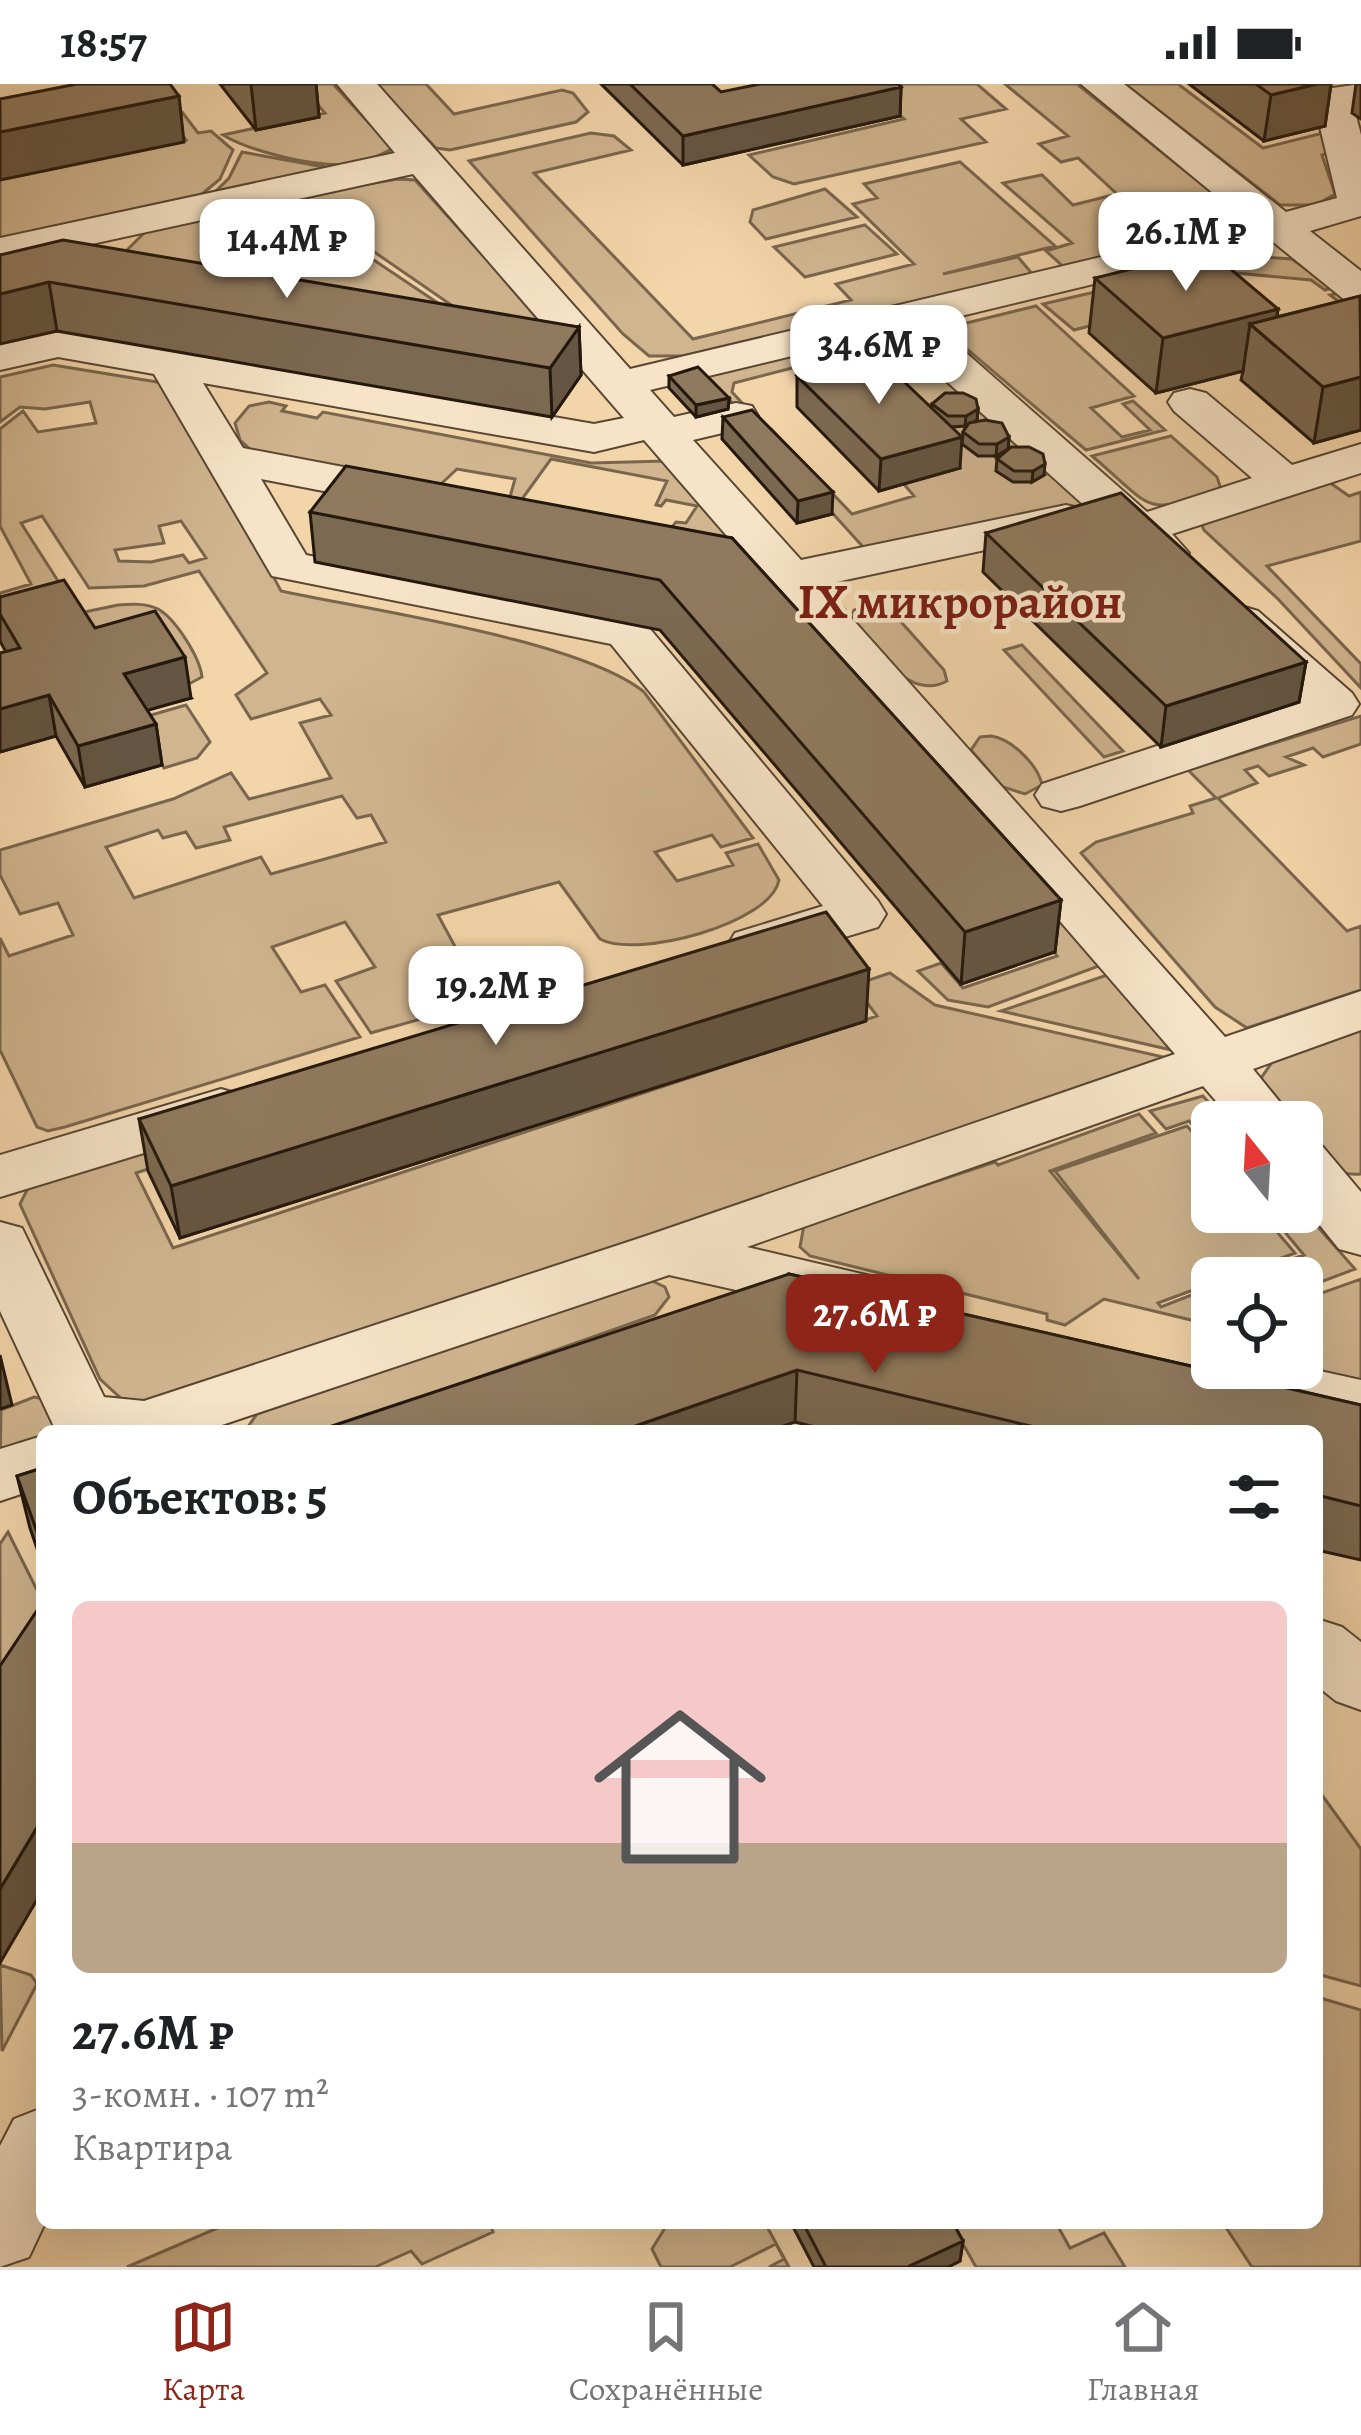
<!DOCTYPE html>
<html lang="ru">
<meta charset="utf-8">
<style>
:root{--surface:#fff;--page:#f2f2f2;--text:#202124;--muted:#757577;--line:#e0e0e0;--accent:#8f2418}
body{margin:0;font-family:Alegreya,serif;background:var(--page);color:var(--text);height:100vh;display:flex;flex-direction:column;font-size:45px;white-space:nowrap}
*{box-sizing:border-box;margin:0}
p{font-size:39px;color:var(--muted)}
.icon{flex:none;width:66px;height:66px;fill:none;stroke:currentColor;stroke-width:2;stroke-linecap:round;stroke-linejoin:round}
.map{position:relative;flex:1;overflow:hidden}
.side{position:absolute;left:36px;top:1341px;width:1287px;height:804px;display:flex;flex-direction:column;background:var(--surface);border-radius:18px;box-shadow:0 12px 48px #0002}
.side>*{flex:none}
.needle{width:78px;rotate:342deg}
.tools{position:absolute;left:1191px;top:1017px;display:grid;gap:24px}
.tools a{display:grid;place-items:center;width:132px;height:132px;border-radius:18px;background:var(--surface);box-shadow:0 12px 48px #0002;font-size:60px}
.price{position:absolute;translate:-50% -102px;padding:0 27px;border-radius:24px;background:#fff;color:#222;font-size:39px;line-height:78px;filter:drop-shadow(0 3px 6px #0008)}
.price::after{content:'';position:absolute;left:50%;top:72px;width:36px;height:27px;margin-left:-18px;background:inherit;clip-path:polygon(0 0,100% 0,50% 100%)}
.price.active{background:var(--accent);color:#fff}
ul{padding:0;list-style:none}
li{display:grid;align-content:center;gap:24px;height:636px;padding:0 36px}
li+li{border-top:3px solid var(--line)}
li span{display:grid;place-items:center;height:372px;border-radius:18px;color:#555}
li>.icon{margin-inline-start:auto}
span .icon{width:216px;height:216px;fill:#fffc;stroke-width:1}
li b{font-size:51px}
h2{display:flex;justify-content:space-between;align-items:center;height:144px;padding:0 36px;font-size:51px}
.status{display:flex;justify-content:space-between;align-items:center;height:84px;padding:0 60px;background:var(--surface);direction:ltr}
.status svg{height:33px;fill:currentColor}
.menu{display:flex;justify-content:space-around;align-items:center;height:168px;border-top:3px solid var(--line);background:var(--surface);font-size:33px;color:var(--muted)}
.menu a{display:grid;justify-items:center;gap:6px}
.menu .active{color:var(--accent)}
.map>svg:first-child{display:block}
.green{fill:#d0b58f;stroke:#7a664e;stroke-width:3;fill-rule:evenodd}
.lines{fill:none;stroke-linecap:round;stroke-linejoin:round}
.minor-casing{stroke:#584734;stroke-width:4}
.minor{fill:#f7e4c8;fill-rule:evenodd}
.wall{fill:#7c6952;stroke:#24180d;stroke-width:3}
.shaded-wall{fill:#655542;stroke:#24180d;stroke-width:3}
.building{fill:#907a5f;stroke:#24180d;stroke-width:3}
.labels{text-anchor:middle;stroke-width:9;stroke-linejoin:round;paint-order:stroke}
.quarter-label{font-size:48px;font-weight:bold;fill:#7a1f14;stroke:#f7e4c8}
</style>
<div class="status"><b>18:57</b><svg viewBox="0 0 49 12"><path d="M0 12V9h3v3zM5 12V6h3v6zM10 12V3h3v9zM15 12V0h3v12zM26 1h20v11H26zM47 4h2v5h-2z"/></svg></div>
<div class="map">
<svg width="1361" height="2183" viewBox="0 0 1361 2183">
<rect width="100%" height="100%" fill="#f3d5aa"/>
<filter id="stains"><feTurbulence type="fractalNoise" baseFrequency=".00167" numOctaves="4"/><feColorMatrix values="0 0 0 0 .2 0 0 0 0 .09 0 0 0 0 .02 0 0 0 .5 -.17"/></filter>
<radialGradient id="worn" r=".72"><stop offset=".6" stop-color="#630" stop-opacity="0"/><stop offset="1" stop-color="#630" stop-opacity=".3"/></radialGradient>
<path class="green" d="M300 0H333L393 65C380 70 369 78 351 80 319 84 251 68 223 51L325 29Z
M375 0H426L454 30 562 6 573 9 588 28 576 38 450 66 436 64Z
M865 0H977L1006 25 961 35 986 58 794 100 773 93 749 71 904 35Z
M1005 0H1077L1239 130 1233 145 1065 184 1046 167 1072 159 1003 99 1042 91 1073 121 1117 110 1078 74 1061 78 1039 60 1068 52Z
M1125 0H1178L1263 64 1323 49 1330 69 1322 71 1335 110 1316 121H1280Z
M163 25 182 28 198 49 211 47 233 66 220 95 190 120 0 162V96L186 56Z
M591 49 614 52 631 66 534 89 693 255 851 216 836 200 914 180 853 120 877 114 864 100 960 78 1055 162 943 190 1018 173 1034 192 683 272H649L623 250 469 77Z
M242 68 335 85 205 118 229 94Z
M398 95 415 96 543 238 489 247 293 112Z
M825 105 857 133 766 155 750 138 753 126Z
M283 115 475 244 122 171 149 144Z
M865 141 897 170 805 193 774 163Z
M1250 172 1292 175 1332 204 1325 206 1311 196 1214 187 1281 243 1347 224 1330 211 1339 209 1361 226V270L1189 216 1074 246 1043 220Z
M1036 222 1134 312 1091 324 1122 353 1150 346 1123 320 1133 317 1165 346 1086 366 948 249 954 242Z
M900 246 1097 421 865 465 757 346 771 345 852 430 914 412 811 291 800 282 734 299 732 308 744 321 736 323 706 291Z
M53 281 157 298 176 310 281 507C369 526 580 556 644 608L753 754 721 763 712 751 655 768 677 797 733 781 726 769 758 760 779 796C771 840 636 875 600 855L559 798 438 831 466 883C468 932 408 937 371 949L336 897 375 883 345 838 272 863 301 908 325 901 360 953 65 1043 48 1047 37 1043 0 966V854L9 872 73 851 58 819 20 830 0 791V766L173 715 231 689 249 715 331 694 300 639 331 631 320 615 251 635 236 611 267 589 199 487 144 502 89 504 42 432 21 439 67 511 0 528V509L31 500 0 442V345L23 327 38 348 96 339 90 318 45 325 20 323 0 338V293ZM181 437 206 474 189 479 183 471 151 478 119 477 115 466 164 459 159 442ZM342 712 357 734 371 731 386 758 271 790 261 773 134 814 106 763 158 746 163 754 186 748 196 764 230 756 224 743Z
M269 318 286 322 282 327 317 334 323 328 591 379 665 377 730 454 672 443 676 438 686 439 697 422 666 416 661 422 656 421 667 397 551 375 522 415 510 413 515 395 457 385 441 400 254 369 240 356 235 339 249 322Z
M1171 352 1217 393 1221 405C1142 434 1154 424 1092 372Z
M1326 396 1349 412 1361 408V457L1267 482 1361 580V604L1278 515 1204 446 1199 436Z
M118 521C131 520 146 519 158 525 176 535 200 574 202 593L183 603 101 580 70 531Z
M876 521 894 530 944 586 947 597C908 619 872 561 852 532L854 526Z
M1022 561 1123 667 1104 673 1004 566Z
M818 597 1107 879 988 923 948 916 918 887 941 879 963 904 1057 872Z
M186 621 210 658 197 674 164 684 134 636Z
M1361 632V660L1323 673 1313 664 1286 673 1304 681 1269 692 1258 682 1245 686 1257 699 1218 714 1347 847 1361 842V906L1247 944 1215 923 1081 769 1096 758 1193 729 1190 722 1216 714 1188 686Z
M991 652C1012 655 1038 681 1042 701L1025 710 1003 703 971 666 980 653Z
M1116 888 1176 967 1001 927Z
M890 889 935 921 1172 975 138 1330 100 1295 20 1120 29 1102 164 1055 206 1066 136 1089 173 1164 877 932 854 901Z
M1361 942V1090C1332 1093 1319 1072 1302 1052V1038H1290L1257 1000 1277 971Z
M1203 1012 1226 1038H1212V1063L1189 1037 1166 1045 1150 1027Z
M1139 1030 1156 1049 1050 1087 1139 1195 1055 1087 1187 1042 1212 1071V1128H1260L1295 1169 1227 1194H1212V1199L1158 1219 1161 1223 1212 1203V1241L1104 1215 1065 1241 1047 1236V1230L810 1172 800 1163 804 1141 995 1078 998 1081Z
M1302 1125 1355 1185 1302 1205V1194H1251L1248 1190 1304 1171 1268 1128Z
M1361 1195V1304L1324 1295 1302 1252 1319 1245 1302 1226V1216Z
M650 1196 665 1203 669 1213 655 1231 326 1347H245L257 1330Z
M34 1313 48 1316 67 1347H42V1368L0 1382 1 1326Z
M8 1448 42 1516V1558L0 1624V1460Z
M1317 1704 1361 1765V1902L1317 1890Z
M0 1881 31 1891 37 1900 2 1967Z
M1317 1913 1361 1926V2183H1252L1223 2139H1317Z
M229 2139H497L491 2142 493 2148 422 2180 411 2167 375 2183H127Z
M668 2139H765L789 2183H769L784 2175 776 2160 730 2183H661L652 2165Z
M951 2139H1056L1070 2164 1104 2149 1125 2183H976Z"/>
<g class="lines">
<defs>
<path id="minor" d="M337 0H377L630 285 1248 138 1081 0H1124L1286 128 1337 114 1313 14 1318 6 1361 0V19L1353 20 1361 51V132L1310 147 1361 187V221L1346 217 1272 157 932 239 1147 428 1252 394 1174 327 1168 318 1174 309 1190 305 1206 309 1292 381 1361 360V389L1172 450 1189 469 1182 479 1165 483 1148 479 892 248 650 306 674 333 736 319 752 322 758 332 752 342 693 356 801 476 1066 421 1083 425 1090 435 1083 445 822 501 1225 953 1361 907V946L1253 985 1296 1038H1234L1203 1002 747 1163 879 1194 888 1210 879 1226 857 1233 669 1191 204 1347H56L0 1227V1138L22 1144 104 1313 144 1317 646 1152 1175 970 644 356 594 368 203 299 243 364 412 396 428 400 435 410 428 420 412 424 261 395 306 471 645 539 878 817 886 830 878 843 755 880 735 875 727 862 735 849 823 822 611 560 272 492 154 290 58 273 0 286V260L58 247 594 340 624 334 413 90 0 180V154L395 69Z
M1241 522 1258 527 1352 609 1359 620 1352 631 1080 722 1061 727 1042 722 1035 711 1042 700 1299 615 1216 537 1224 527Z
M221 1005 242 1011 250 1025 242 1039 0 1113V1071Z
M1302 1057 1323 1063 1361 1108V1171L1339 1165 1302 1119Z
M1302 1283 1361 1296V1346L1244 1317 1235 1300 1244 1284Z
M42 1352V1403L0 1417V1365Z
M1317 1535 1342 1543 1361 1558V1626L1336 1617 1317 1602Z
M42 2024 45 2139 29 2173 0 2183V2062L14 2035Z"/>
</defs>
<use href="#minor" class="minor-casing"/>
<use href="#minor" class="minor"/>
</g>
<path class="wall" d="M220 0H316L319 33 256 46Z
M601 0H712L721 8 901 3 900 32 683 81Z
M1189 0H1331L1325 42 1264 57Z
M1356 0H1361V35L1352 29Z
M0 171 579 243 581 291 552 333 57 247Z
M1095 194 1278 225 1277 233 1361 212V346L1314 359 1241 296 1243 287 1156 309 1089 249Z
M669 292 729 314 728 325 696 333 669 304Z
M797 292 932 324V320L978 325 977 336 972 338 1009 353 1008 365 996 372H978L962 360 963 348 967 342 952 343 960 384 879 407 797 323Z
M723 333 832 430 797 439 722 355Z
M997 375 1044 391 1032 398H1013L996 387Z
M310 428 732 454 1061 816 1055 868 961 900 660 546 315 478Z
M986 449 1306 578 1299 618 1161 663 983 488Z
M0 513 95 544 191 614 147 626 156 640 162 681 85 703 56 652 0 668V569L6 568 0 557Z
M866 937 180 1154 148 1087 139 1035Z
M789 1190 1361 1321V1476L1317 1466V1347H831L795 1338Z
M42 1384V1479L30 1444 17 1392Z
M791 2139H953L963 2157 960 2177 948 2183H814Z"/>
<path class="shaded-wall" d="M251 0H316L319 33 256 46Z
M1317 0H1331L1325 42 1264 57 1271 11Z
M901 3 900 32 683 81V52Z
M179 12 184 58 0 96V48Z
M49 198 57 247 0 260V210Z
M1278 225 1273 260 1250 240 1243 287 1156 309 1163 254Z
M579 243 581 291 552 333 550 284Z
M1361 293V346L1314 359 1323 303Z
M729 314 728 325 696 333V321Z
M978 325 977 336 965 343 966 332Z
M962 353 960 384 879 407 881 375Z
M1009 353 1008 365 996 372 997 360Z
M1045 380 1044 391 1032 398 1033 387Z
M833 408 832 430 797 439 798 417Z
M185 573 191 614 131 631 124 590Z
M1306 578 1299 618 1161 663 1166 622Z
M49 611 56 652 0 668V625Z
M156 640 162 681 85 703 78 662Z
M1061 816 1055 868 961 900 965 848Z
M869 885 866 937 180 1154 171 1102Z
M0 1271 12 1321 0 1325Z
M797 1286 795 1338 769 1347H621Z
M42 1735V1807L0 1879V1805Z
M963 2157 960 2177 948 2183H907Z"/>
<path class="building" d="M77 0H170L179 12 0 48V15Z
M630 0H712L721 8 760 0H898L901 3 683 52Z
M1256 0H1317L1271 11Z
M63 156 579 243 550 284 49 198 0 210V171Z
M1208 166 1278 225 1163 254 1095 194Z
M1360 212 1361 293 1323 303 1250 240Z
M876 271 962 353 881 375 797 292Z
M698 283 729 314 696 321 669 292Z
M945 309H963L976 315 978 325 966 332H948L932 320Z
M752 326 833 408 798 417 723 333Z
M985 336 1002 339 1009 353 997 360H979L963 348 969 339Z
M1011 363H1029L1043 370 1045 380 1033 387H1014L997 375Z
M346 382 732 454 1061 816 965 848 660 496 310 428Z
M1121 409 1306 578 1166 622 986 449Z
M64 496 95 544 155 527 185 573 124 590 156 640 78 662 49 611 0 625V569L20 564 0 530V513Z
M826 828 869 885 171 1102 139 1035Z
M789 1190 1361 1321V1422L1317 1411V1347H1051L797 1286 621 1347H317Z
M42 1384V1462L17 1392Z
M42 1519V1735L0 1805V1582Z
M803 2139H953L963 2157 907 2183H826Z"/>
<g class="labels">
<g class="quarter-label">
<text x="960" y="534">IX микрорайон</text>
</g>
</g>
<rect width="100%" height="100%" filter="url(#stains)"/>
<rect width="100%" height="100%" fill="url(#worn)"/>
</svg>
<div class="tools">
<a><svg class="needle" viewBox="-14 -14 28 28"><path d="M0-13l5 13h-10z" fill="#e53935"/><path d="M0 13l5-13h-10z" fill="#757577"/></svg></a>
<a><svg class="icon" aria-label="locate" viewBox="0 0 24 24"><circle cx="12" cy="12" r="6"/><path d="M12 2v4M12 18v4M2 12h4M18 12h4"/></svg></a>
</div>
<b class="price" style="left:1186px;top:210px">26.1M ₽</b>
<b class="price" style="left:287px;top:217px">14.4M ₽</b>
<b class="price" style="left:879px;top:323px">34.6M ₽</b>
<b class="price" style="left:496px;top:964px">19.2M ₽</b>
<b class="price active" style="left:875px;top:1292px">27.6M ₽</b>
<section class="side">
<h2>Объектов: 5<svg class="icon" aria-label="filters" viewBox="0 0 24 24"><path d="M4 7h16M4 17h16"/><circle cx="9" cy="7" r="2"/><circle cx="15" cy="17" r="2"/></svg></h2>
<ul>
<li><span style="background:linear-gradient(#f6c9c9 65%,#b9a48a 0)"><svg class="icon" aria-label="home" viewBox="0 0 24 24"><path d="M3 11l9-7 9 7M6 9v11h12V9"/></svg></span><div><b>27.6M ₽</b><p>3-комн. · 107 m²</p><p>Квартира</p></div></li>
</ul>
</section>
</div>
<nav class="menu">
<a class="active"><svg class="icon" aria-label="map" viewBox="0 0 24 24"><path d="M3 6l6-2 6 2 6-2v14l-6 2-6-2-6 2zM9 4v14M15 6v14"/></svg>Карта</a>
<a><svg class="icon" aria-label="saved" viewBox="0 0 24 24"><path d="M7 4h10v16l-5-4-5 4z"/></svg>Сохранённые</a>
<a><svg class="icon" aria-label="home" viewBox="0 0 24 24"><path d="M3 11l9-7 9 7M6 9v11h12V9"/></svg>Главная</a>
</nav>
